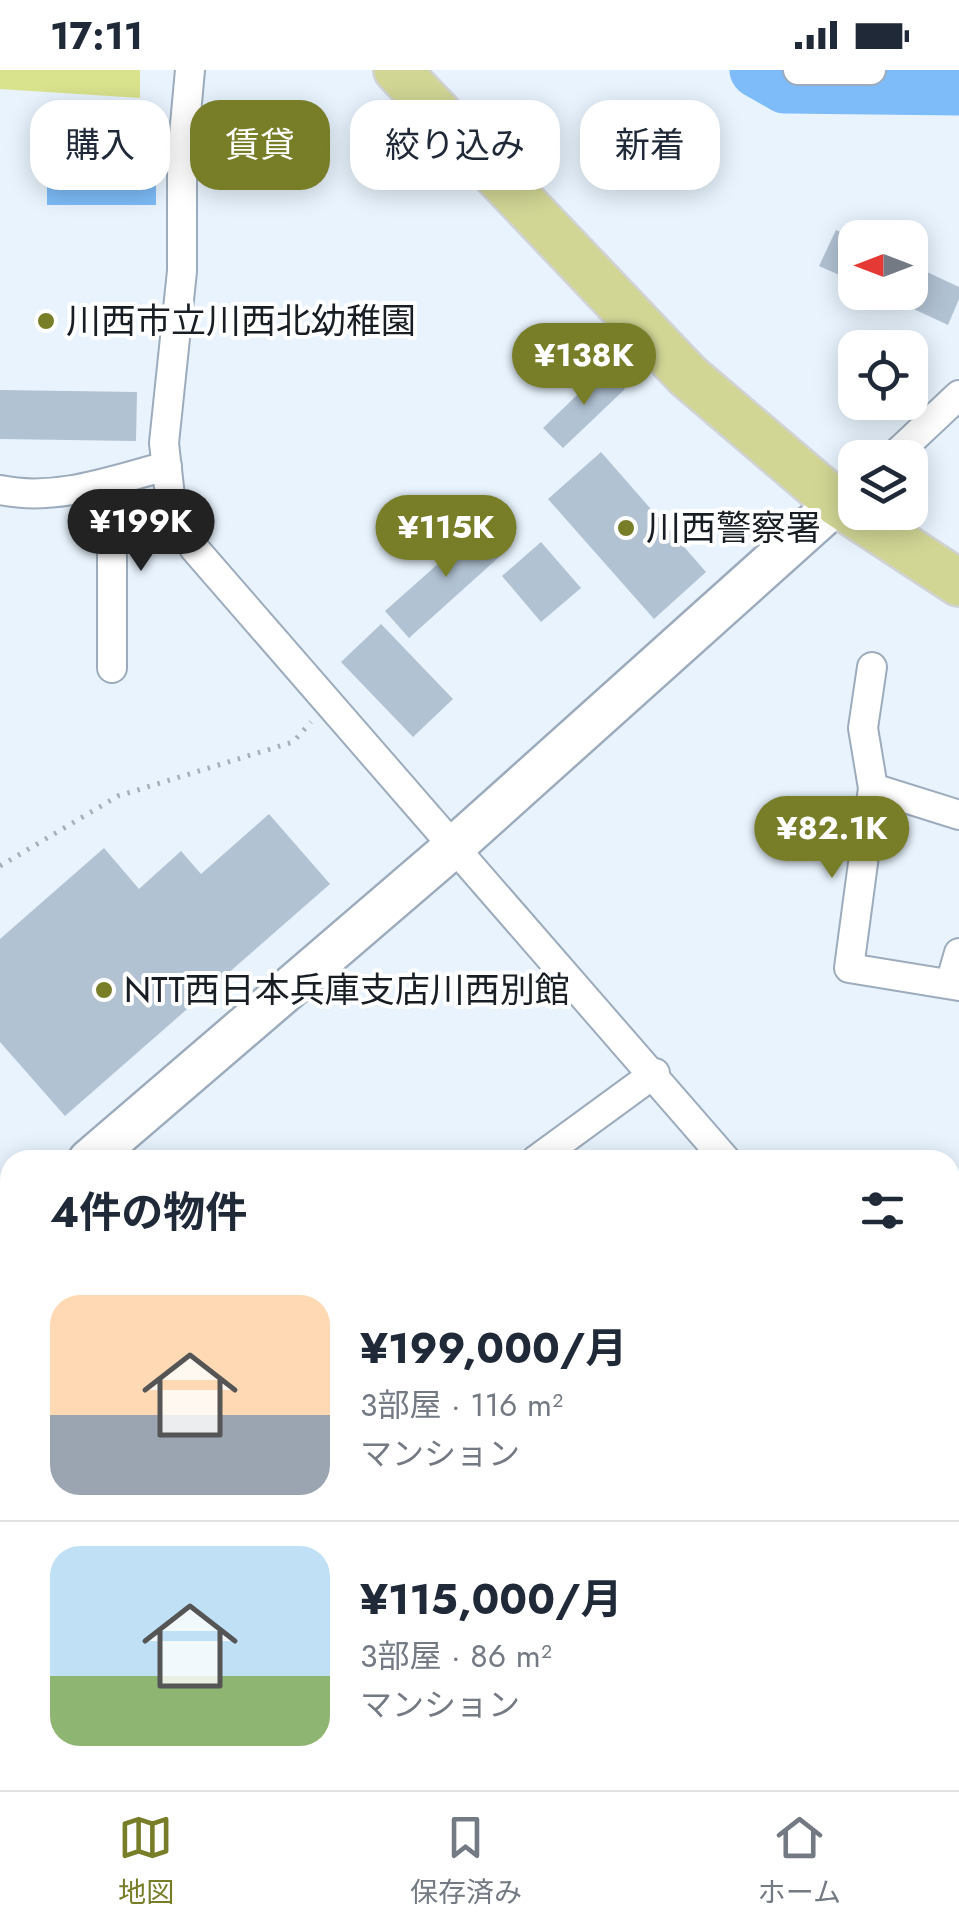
<!DOCTYPE html>
<html lang="ja">
<meta charset="utf-8">
<style>
:root{--surface:#fff;--page:#f2f2f3;--text:#1f2937;--muted:#747a83;--line:#e0e1e3;--accent:#787e28}
body{margin:0;font-family:Jost,"Noto Sans JP",sans-serif;background:var(--page);color:var(--text);height:100vh;display:flex;flex-direction:column;font-size:38px;white-space:nowrap}
*{box-sizing:border-box;margin:0}
p{font-size:32px;color:var(--muted)}
.icon{flex:none;width:55px;height:55px;fill:none;stroke:currentColor;stroke-width:2;stroke-linecap:round;stroke-linejoin:round}
.map{position:relative;flex:1;overflow:hidden}
.sheet{position:absolute;left:0px;top:1080px;width:960px;height:640px;display:flex;flex-direction:column;background:var(--surface);border-radius:30px 30px 0 0;box-shadow:0 5px 25px #0003}
.sheet>*{flex:none}
.hud{position:absolute;left:30px;top:30px;width:900px;height:90px;display:flex;gap:20px}
.needle{width:65px;rotate:270deg}
.controls{position:absolute;left:838px;top:150px;display:grid;gap:20px}
.controls a{display:grid;place-items:center;width:90px;height:90px;border-radius:20px;background:var(--surface);box-shadow:0 5px 25px #0003;font-size:50px}
.price{position:absolute;translate:-50% -85px;padding:0 22px;border-radius:35px;background:var(--accent);color:#fff;font-size:32px;line-height:65px;filter:drop-shadow(0 2px 5px #0008)}
.price::after{content:'';position:absolute;left:50%;top:60px;width:30px;height:22px;margin-left:-15px;background:inherit;clip-path:polygon(0 0,100% 0,50% 100%)}
.price.current{background:#222;color:#fff}
ul{padding:0;list-style:none}
li{display:flex;align-items:center;gap:30px;height:250px;padding:0 50px}
li+li{border-top:2px solid var(--line)}
li span{display:grid;place-items:center;flex:none;width:280px;height:200px;border-radius:30px;color:#555}
li>.icon{margin-inline-start:auto}
span .icon{width:120px;height:120px;fill:#fffc;stroke-width:1}
li b{font-size:42px}
h2{display:flex;justify-content:space-between;align-items:center;height:120px;padding:0 50px;font-size:42px}
.chip{padding:0 35px;border-radius:30px;background:var(--surface);box-shadow:0 5px 25px #0003;font-size:35px;line-height:90px}
.chip.current{background:var(--accent);color:#fff}
.status{display:flex;justify-content:space-between;align-items:center;height:70px;padding:0 50px;background:var(--surface);direction:ltr}
.status svg{height:28px;fill:currentColor}
.menu{display:flex;justify-content:space-around;align-items:center;height:140px;border-top:2px solid var(--line);background:var(--surface);font-size:28px;color:var(--muted)}
.menu a{display:grid;justify-items:center;gap:5px}
.menu .current{color:var(--accent)}
.map>svg:first-child{display:block}
.green{fill:#d9e28d}
.water{fill:#7dbcf8}
.lines{fill:none;stroke-linecap:round;stroke-linejoin:round}
.river{stroke:#7dbcf8;stroke-width:55}
.building{fill:#b1c2d3}
.street-casing{stroke:#9cacbc;stroke-width:32}
.secondary-casing{stroke:#9cacbc;stroke-width:45}
.primary-casing{stroke:#d1d2d3;stroke-width:50}
.path{stroke:#a6afb8;stroke-width:5;stroke-dasharray:2.5 8;stroke-linecap:butt}
.street{stroke:#fff;stroke-width:28}
.secondary{stroke:#fff;stroke-width:40}
.primary{stroke:#d1d695;stroke-width:45}
.poi-dot{fill:#787e28;stroke:#fff;stroke-width:4}
.labels{text-anchor:middle;stroke-width:8;stroke-linejoin:round;paint-order:stroke}
.poi-label{font-size:35px;fill:#181e24;stroke:#fff;text-anchor:start}
</style>
<div class="status"><b>17:11</b><svg viewBox="0 0 49 12"><path d="M0 12V9h3v3zM5 12V6h3v6zM10 12V3h3v9zM15 12V0h3v12zM26 1h20v11H26zM47 4h2v5h-2z"/></svg></div>
<div class="map">
<svg width="959" height="1720" viewBox="0 0 959 1720">
<rect width="100%" height="100%" fill="#e8f3fd"/>
<path class="green" d="M0 0H140V28L0 19Z"/>
<path class="water" d="M47 75H156V135H47Z"/>
<g class="lines">
<path class="river" d="M757 0 785 16 959 18"/>
</g>
<path class="building" d="M836 160 855 169V212L819 196Z
M910 194 959 217V229L948 255 877 222H910Z
M605 298 625 319 563 378 543 358Z
M0 320 137 322 136 371 0 369Z
M601 382 706 502 654 549 548 429Z
M484 453 508 479 409 568 385 541Z
M541 472 581 518 541 552 502 506Z
M381 554 453 629 413 667 341 592Z
M269 744 330 814 65 1046 0 972V869L104 778 139 819 181 781 201 804Z"/>
<g class="lines">
<defs>
<path id="street" d="M190 0 182 87V201L164 373 171 435 194 478 726 1090
M798 0H871
M892 388 959 325
M112 411V598
M0 420C56 432 113 410 167 396
M872 597 863 658 873 718
M959 745 873 718 849 898 959 916
M950 914 959 883
M536 1090 655 1003
M950 1362 959 1373
M950 1470 959 1461
M158 1720 188 1710"/>
<path id="secondary" d="M89 1090 456 775 837 433
M0 1163 10 1155"/>
<path id="primary" d="M397 0 688 306 837 433 959 513"/>
</defs>
<use href="#street" class="street-casing"/>
<use href="#secondary" class="secondary-casing"/>
<use href="#primary" class="primary-casing"/>
<path class="path" d="M0 796 118 726 293 672 311 652
M0 1446 10 1435"/>
<use href="#street" class="street"/>
<use href="#secondary" class="secondary"/>
<use href="#primary" class="primary"/>
</g>
<g class="poi-dot">
<circle cx="46" cy="251" r="10"/>
<circle cx="626" cy="458" r="10"/>
<circle cx="104" cy="920" r="10"/>
</g>
<g class="labels">
<g class="poi-label">
<text x="66" y="263">川西市立川西北幼稚園</text>
<text x="646" y="470">川西警察署</text>
<text x="124" y="932">NTT西日本兵庫支店川西別館</text>
</g>
</g>
</svg>
<div class="controls">
<a><svg class="needle" viewBox="-14 -14 28 28"><path d="M0-13l5 13h-10z" fill="#e53935"/><path d="M0 13l5-13h-10z" fill="#747a83"/></svg></a>
<a><svg class="icon" aria-label="locate" viewBox="0 0 24 24"><circle cx="12" cy="12" r="6"/><path d="M12 2v4M12 18v4M2 12h4M18 12h4"/></svg></a>
<a><svg class="icon" aria-label="layers" viewBox="0 0 24 24"><path d="M12 4l9 5-9 5-9-5zM3 14l9 5 9-5"/></svg></a>
</div>
<b class="price" style="left:584px;top:338px">¥138K</b>
<b class="price current" style="left:141px;top:504px">¥199K</b>
<b class="price" style="left:446px;top:510px">¥115K</b>
<b class="price" style="left:832px;top:811px">¥82.1K</b>
<div class="hud">
<a class="chip">購入</a>
<a class="chip current">賃貸</a>
<a class="chip">絞り込み</a>
<a class="chip">新着</a>
</div>
<section class="sheet">
<h2>4件の物件<svg class="icon" aria-label="filters" viewBox="0 0 24 24"><path d="M4 7h16M4 17h16"/><circle cx="9" cy="7" r="2"/><circle cx="15" cy="17" r="2"/></svg></h2>
<ul>
<li><span style="background:linear-gradient(#ffd9b3 60%,#9aa5b1 0)"><svg class="icon" aria-label="home" viewBox="0 0 24 24"><path d="M3 11l9-7 9 7M6 9v11h12V9"/></svg></span><div><b>¥199,000/月</b><p>3部屋 · 116 m²</p><p>マンション</p></div></li>
<li><span style="background:linear-gradient(#bfe0f5 65%,#8fb573 0)"><svg class="icon" aria-label="home" viewBox="0 0 24 24"><path d="M3 11l9-7 9 7M6 9v11h12V9"/></svg></span><div><b>¥115,000/月</b><p>3部屋 · 86 m²</p><p>マンション</p></div></li>
</ul>
</section>
</div>
<nav class="menu">
<a class="current"><svg class="icon" aria-label="map" viewBox="0 0 24 24"><path d="M3 6l6-2 6 2 6-2v14l-6 2-6-2-6 2zM9 4v14M15 6v14"/></svg>地図</a>
<a><svg class="icon" aria-label="saved" viewBox="0 0 24 24"><path d="M7 4h10v16l-5-4-5 4z"/></svg>保存済み</a>
<a><svg class="icon" aria-label="home" viewBox="0 0 24 24"><path d="M3 11l9-7 9 7M6 9v11h12V9"/></svg>ホーム</a>
</nav>
